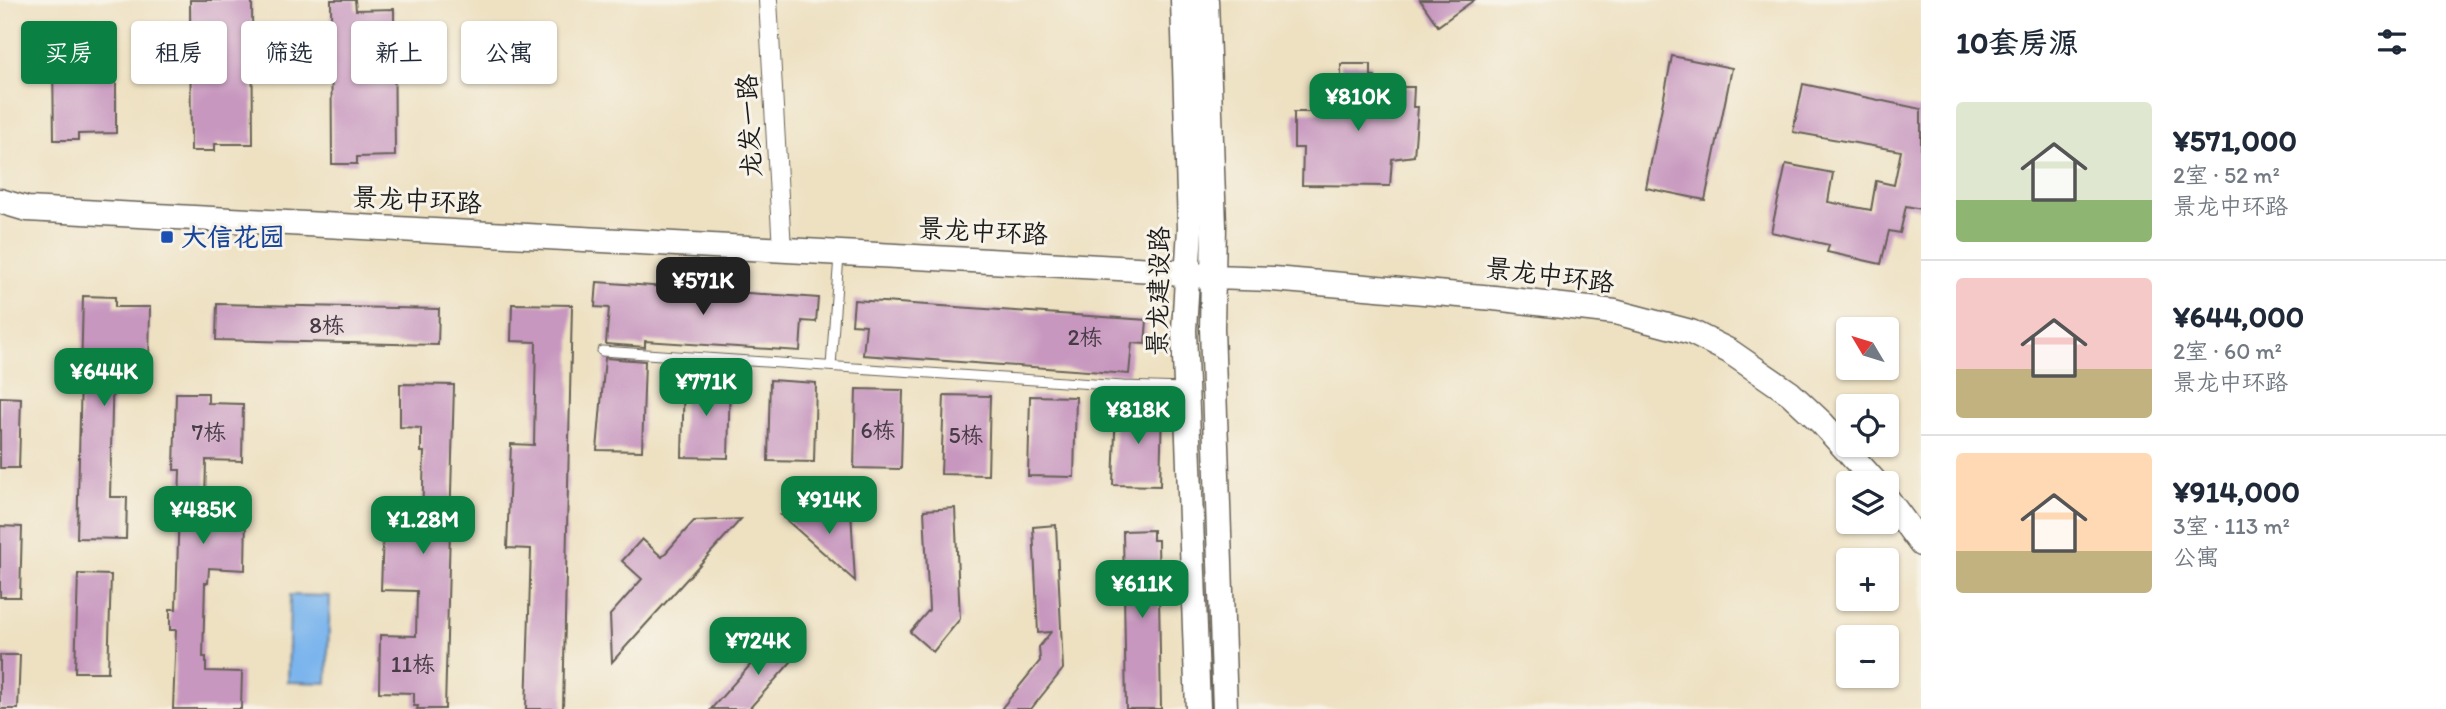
<!DOCTYPE html>
<html lang="zh">
<meta charset="utf-8">
<style>
:root{--surface:#fff;--page:#f2f2f3;--text:#1f2937;--muted:#747a83;--line:#e0e1e3;--accent:#0b8043}
body{margin:0;font-family:Itim,"LXGW WenKai TC",sans-serif;background:var(--page);color:var(--text);height:100vh;display:flex;flex-direction:column;font-size:26px;white-space:nowrap}
*{box-sizing:border-box;margin:0}
p{font-size:23px;color:var(--muted)}
.icon{flex:none;width:38px;height:38px;fill:none;stroke:currentColor;stroke-width:2;stroke-linecap:round;stroke-linejoin:round}
.map{position:relative;flex:1;overflow:hidden}
.side{display:flex;flex-direction:column;background:var(--surface);width:525px}
.side>*{flex:none}
.hud{position:absolute;left:21px;top:21px;width:665px;height:63px;display:flex;gap:14px}
.needle{width:46px;rotate:308deg}
.controls{position:absolute;left:1836px;top:317px;display:grid;gap:14px}
.controls a{display:grid;place-items:center;width:63px;height:63px;border-radius:7px;background:var(--surface);box-shadow:0 2px 5px #0004;font-size:35px}
.price{position:absolute;translate:-50% -60px;padding:0 16px;border-radius:14px;background:var(--accent);color:#fff;font-size:23px;line-height:46px;filter:drop-shadow(0 2px 4px #0008)}
.price::after{content:'';position:absolute;left:50%;top:42px;width:21px;height:16px;margin-left:-10px;background:inherit;clip-path:polygon(0 0,100% 0,50% 100%)}
.price.selected{background:#222;color:#fff}
ul{padding:0;list-style:none}
li{display:flex;align-items:center;gap:21px;height:175px;padding:0 35px}
li+li{border-top:2px solid var(--line)}
li span{display:grid;place-items:center;flex:none;width:196px;height:140px;border-radius:7px;color:#555}
li>.icon{margin-inline-start:auto}
span .icon{width:84px;height:84px;fill:#fffc;stroke-width:1}
li b{font-size:30px}
h2{display:flex;justify-content:space-between;align-items:center;height:84px;padding:0 35px;font-size:30px}
.chip{padding:0 24px;border-radius:7px;background:var(--surface);box-shadow:0 2px 5px #0004;font-size:24px;line-height:63px}
.chip.selected{background:var(--accent);color:#fff}
main{display:flex;flex:1;min-height:0}
.map>svg:first-child{display:block}
.water{fill:#7cb5ed;stroke:#4c6884;stroke-width:2}
.building{fill:#c797bf}
.lines{fill:none;stroke-linecap:round;stroke-linejoin:round}
.lane-casing{stroke:#666156;stroke-width:11}
.street-casing{stroke:#666156;stroke-width:20}
.secondary-casing{stroke:#666156;stroke-width:27}
.lane{stroke:#fff;stroke-width:9}
.street{stroke:#fff;stroke-width:18}
.secondary{stroke:#fff;stroke-width:24}
.transit-dot{fill:#1a4fb4;stroke:#f7f3e8;stroke-width:2.5}
.labels{text-anchor:middle;stroke-width:6;stroke-linejoin:round;paint-order:stroke}
.number-label{font-size:23px;fill:#473b45}
.street-label{font-size:26px;fill:#1c1c1c;stroke:#f7f3e8}
.transit-label{font-size:26px;font-weight:bold;fill:#164399;stroke:#f7f3e8;text-anchor:start}
</style>
<main>
<div class="map">
<svg width="1921" height="709" viewBox="0 0 1921 709">
<rect width="100%" height="100%" fill="#f7f3e8"/>
<filter id="ink" filterUnits="userSpaceOnUse"><feTurbulence type="fractalNoise" baseFrequency=".0143" numOctaves="2"/><feDisplacementMap in="SourceGraphic" scale="14" xChannelSelector="R" yChannelSelector="G"/><feConvolveMatrix kernelMatrix="1 2 1 2 8 2 1 2 1" color-interpolation-filters="sRGB"/></filter>
<filter id="wash" filterUnits="userSpaceOnUse"><feTurbulence type="fractalNoise" baseFrequency=".00686" numOctaves="4" result="noise"/><feDisplacementMap in="SourceGraphic" scale="28" xChannelSelector="R" yChannelSelector="G"/><feGaussianBlur stdDeviation="1.57" result="paint"/><feColorMatrix in="noise" values="0 0 0 0 0 0 0 0 0 0 0 0 0 0 0 0 0 1.4 0 .05"/><feComposite in="paint" operator="in"/></filter>
<g filter="url(#wash)">
<rect width="100%" height="100%" fill="#eee1c2"/>
<path class="water" d="M290 595 330 596 327 683 288 682Z"/>
<g id="blocks">
<path class="building" d="M190 0H252L253 144H215V151H191Z
M331 0H355L356 10 394 9 395 156 357 157V164H332Z
M1420 0H1474L1438 26Z
M1672 56 1732 68 1705 200 1646 188Z
M53 60H77L78 67 116 66V133L78 134V140H54Z
M1341 64H1371V76H1375L1374 87H1414L1413 107H1418L1414 156 1392 159 1390 186 1302 185 1303 148H1294V112H1341Z
M1803 84 1921 109V209L1906 206 1900 233 1889 231 1881 264 1827 252 1829 245 1771 232 1786 164 1833 173 1828 202 1871 210 1876 181 1894 185 1901 151 1793 132Z
M597 282 818 298 816 322 802 321 800 351 645 341V347L606 344 609 308 595 307Z
M83 296 115 297V307H150L149 364H113L110 497H127L126 539 77 538Z
M854 300 1147 320 1145 344 1132 343 1129 374 863 355 866 325 852 324Z
M217 304 439 309 438 345 216 340Z
M512 304 572 305 563 709H526L531 549 507 548 511 444 534 445 536 342 511 341Z
M605 358 645 361 642 451 597 450Z
M684 378 730 379 728 458 682 457Z
M770 380 816 383 814 462 768 461Z
M400 384 454 385 445 709H417L418 706H414V693L379 692 380 635 416 636 417 591 381 590 383 533 418 534 419 520H422L424 452H421V428L400 427Z
M856 389 903 390 901 469 854 468Z
M176 393H208V403L243 404 242 461 206 460 205 502H211V511L246 513 245 570 209 568 208 583H205L203 657H206V671L242 672 241 709H173L176 630H170V609H176L180 470H174Z
M944 395 990 396 988 475 941 474Z
M1030 396 1076 397 1074 477 1028 476Z
M0 397 21 398 19 468H0Z
M1116 406 1162 407 1160 486 1113 485Z
M955 508 960 619 933 652 910 632 929 610 924 510Z
M851 511 855 581 781 515Z
M741 519 612 662 610 615 642 579 622 561 642 539 662 557 694 521Z
M1056 525 1063 669 1031 709H1001L1040 661 1039 647 1051 632 1038 633 1033 527Z
M0 526 22 527 20 597H0Z
M1153 530V540H1158L1161 709H1126L1123 531Z
M78 574 111 575 108 672H75Z
M777 635 798 654 749 709H711Z
M0 655H20L18 709H0Z"/>
</g>
</g>
<g filter="url(#ink)">
<use href="#blocks" fill-opacity="0" stroke="#666156" stroke-width="2"/>
<g class="lines">
<defs>
<path id="lane" d="M602 351 1123 386 1184 388
M831 366 839 256"/>
<path id="street" d="M768 0 782 250"/>
<path id="secondary" d="M1183 0 1190 228 1184 330 1198 709
M1206 0 1214 226 1212 328 1225 709
M0 201 27 209 1155 270 1213 277 1273 279 1494 298 1615 312 1691 332 1729 351 1790 393 1822 423 1876 483
M1886 497 1921 544"/>
</defs>
<use href="#lane" class="lane-casing"/>
<use href="#street" class="street-casing"/>
<use href="#secondary" class="secondary-casing"/>
<use href="#lane" class="lane"/>
<use href="#street" class="street"/>
<use href="#secondary" class="secondary"/>
</g>
</g>
<rect class="transit-dot" x="160" y="230" width="14" height="14" rx="3.5"/>
<g class="labels">
<g class="number-label">
<text x="327" y="333">8栋</text>
<text x="1085" y="345">2栋</text>
<text x="878" y="438">6栋</text>
<text x="209" y="440">7栋</text>
<text x="966" y="443">5栋</text>
<text x="413" y="672">11栋</text>
</g>
<g class="street-label">
<text transform="translate(749 126) rotate(-93)" y="9">龙发一路</text>
<text transform="translate(417 200) rotate(3)" y="9">景龙中环路</text>
<text transform="translate(983 231) rotate(3)" y="9">景龙中环路</text>
<text transform="translate(1550 275) rotate(7)" y="9">景龙中环路</text>
<text transform="translate(1158 291) rotate(-89)" y="9">景龙建设路</text>
</g>
<g class="transit-label">
<text x="181" y="246">大信花园</text>
</g>
</g>
</svg>
<div class="controls">
<a><svg class="needle" viewBox="-14 -14 28 28"><path d="M0-13l5 13h-10z" fill="#e53935"/><path d="M0 13l5-13h-10z" fill="#747a83"/></svg></a>
<a><svg class="icon" aria-label="locate" viewBox="0 0 24 24"><circle cx="12" cy="12" r="6"/><path d="M12 2v4M12 18v4M2 12h4M18 12h4"/></svg></a>
<a><svg class="icon" aria-label="layers" viewBox="0 0 24 24"><path d="M12 4l9 5-9 5-9-5zM3 14l9 5 9-5"/></svg></a>
<a>+</a>
<a>−</a>
</div>
<b class="price" style="left:1358px;top:133px">¥810K</b>
<b class="price selected" style="left:703px;top:317px">¥571K</b>
<b class="price" style="left:104px;top:408px">¥644K</b>
<b class="price" style="left:706px;top:418px">¥771K</b>
<b class="price" style="left:1138px;top:446px">¥818K</b>
<b class="price" style="left:829px;top:536px">¥914K</b>
<b class="price" style="left:203px;top:546px">¥485K</b>
<b class="price" style="left:423px;top:556px">¥1.28M</b>
<b class="price" style="left:1142px;top:620px">¥611K</b>
<b class="price" style="left:758px;top:677px">¥724K</b>
<div class="hud">
<a class="chip selected">买房</a>
<a class="chip">租房</a>
<a class="chip">筛选</a>
<a class="chip">新上</a>
<a class="chip">公寓</a>
</div>
</div>
<section class="side">
<h2>10套房源<svg class="icon" aria-label="filters" viewBox="0 0 24 24"><path d="M4 7h16M4 17h16"/><circle cx="9" cy="7" r="2"/><circle cx="15" cy="17" r="2"/></svg></h2>
<ul>
<li><span style="background:linear-gradient(#dfe7d0 70%,#8fb573 0)"><svg class="icon" aria-label="home" viewBox="0 0 24 24"><path d="M3 11l9-7 9 7M6 9v11h12V9"/></svg></span><div><b>¥571,000</b><p>2室 · 52 m²</p><p>景龙中环路</p></div></li>
<li><span style="background:linear-gradient(#f6c9c9 65%,#c2b280 0)"><svg class="icon" aria-label="home" viewBox="0 0 24 24"><path d="M3 11l9-7 9 7M6 9v11h12V9"/></svg></span><div><b>¥644,000</b><p>2室 · 60 m²</p><p>景龙中环路</p></div></li>
<li><span style="background:linear-gradient(#ffd9b3 70%,#c2b280 0)"><svg class="icon" aria-label="home" viewBox="0 0 24 24"><path d="M3 11l9-7 9 7M6 9v11h12V9"/></svg></span><div><b>¥914,000</b><p>3室 · 113 m²</p><p>公寓</p></div></li>
</ul>
</section>
</main>
